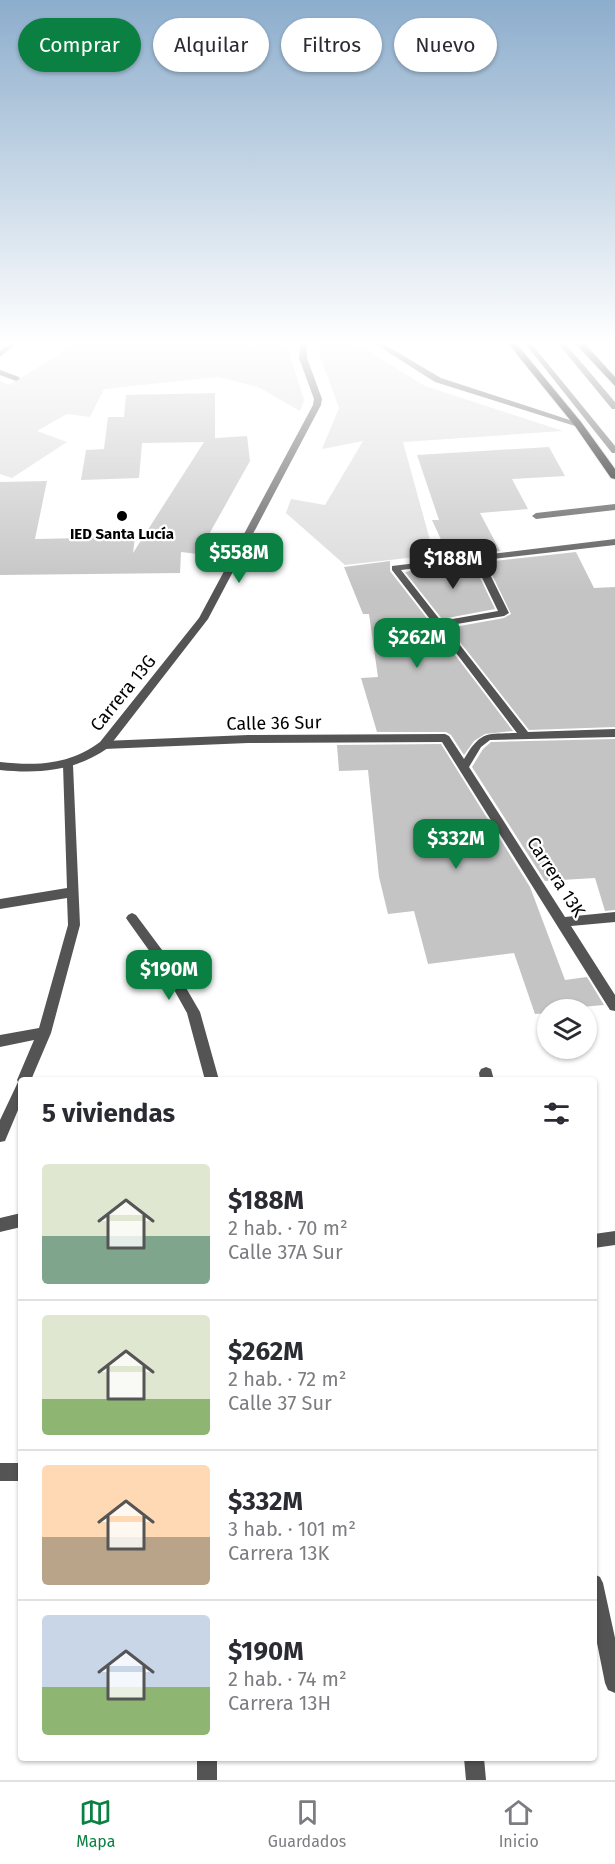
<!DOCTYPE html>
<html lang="es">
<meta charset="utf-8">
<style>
:root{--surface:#fff;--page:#f7f7f7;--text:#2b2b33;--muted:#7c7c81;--line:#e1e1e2;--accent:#0b8043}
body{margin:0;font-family:"Fira Sans",sans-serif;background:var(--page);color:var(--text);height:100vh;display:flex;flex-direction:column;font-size:22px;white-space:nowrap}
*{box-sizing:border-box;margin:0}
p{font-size:20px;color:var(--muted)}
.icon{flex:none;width:33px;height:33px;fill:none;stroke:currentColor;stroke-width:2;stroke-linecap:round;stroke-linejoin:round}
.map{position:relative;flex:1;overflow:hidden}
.drawer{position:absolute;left:18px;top:1077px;width:579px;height:684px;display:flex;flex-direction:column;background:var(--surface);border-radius:6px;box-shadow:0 2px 4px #0004}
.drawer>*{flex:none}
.banner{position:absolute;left:18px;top:18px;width:579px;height:54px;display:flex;gap:12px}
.controls{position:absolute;left:537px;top:999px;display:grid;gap:12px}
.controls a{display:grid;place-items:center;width:60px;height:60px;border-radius:50%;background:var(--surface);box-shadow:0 2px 4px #0004;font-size:30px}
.price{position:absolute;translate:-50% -51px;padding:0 14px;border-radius:12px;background:var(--accent);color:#fff;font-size:20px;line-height:39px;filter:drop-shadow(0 2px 3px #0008)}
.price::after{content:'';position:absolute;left:50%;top:36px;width:18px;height:14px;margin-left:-9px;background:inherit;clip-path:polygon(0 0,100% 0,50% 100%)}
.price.current{background:#222;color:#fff}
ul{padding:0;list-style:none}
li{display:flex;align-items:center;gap:18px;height:150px;padding:0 24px}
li+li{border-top:2px solid var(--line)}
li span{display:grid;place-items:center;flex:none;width:168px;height:120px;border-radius:6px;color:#555}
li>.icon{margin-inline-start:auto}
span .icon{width:72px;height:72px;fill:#fffc;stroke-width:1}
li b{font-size:26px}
h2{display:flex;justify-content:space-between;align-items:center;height:72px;padding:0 24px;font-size:26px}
.pill{padding:0 21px;border-radius:27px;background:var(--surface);box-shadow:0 2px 4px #0004;font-size:21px;line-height:54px}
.pill.current{background:var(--accent);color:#fff}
.menu{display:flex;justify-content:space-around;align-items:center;height:84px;border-top:2px solid var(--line);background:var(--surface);font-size:16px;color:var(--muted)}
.menu a{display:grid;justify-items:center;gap:3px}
.menu .current{color:var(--accent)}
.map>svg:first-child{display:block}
.green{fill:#dbdbdb}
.building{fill:#c4c4c4}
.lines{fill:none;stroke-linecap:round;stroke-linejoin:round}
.primary-casing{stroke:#dbdbdb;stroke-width:2}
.service{fill:#545454;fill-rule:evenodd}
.minor{fill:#545454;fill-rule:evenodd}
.tertiary{fill:#545454;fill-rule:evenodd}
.primary{fill:#000;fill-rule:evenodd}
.poi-dot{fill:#000;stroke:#fff;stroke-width:2}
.labels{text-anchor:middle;stroke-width:4.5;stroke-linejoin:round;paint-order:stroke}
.far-poi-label{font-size:15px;font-weight:bold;fill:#000;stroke:#fff}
.street-label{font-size:18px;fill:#000;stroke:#fff}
</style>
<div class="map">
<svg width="615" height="1780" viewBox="0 0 615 1780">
<rect width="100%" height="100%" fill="#fff"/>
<path class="green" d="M68 342H286L304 400 300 411 258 387 218 377 104 389 90 417 67 414 37 431 67 442 12 478 0 474V381L9 385 63 352Z
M323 342H354L425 386 563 431 403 442 434 555 345 565 286 513 291 499 325 505 363 441 322 449 339 408 319 353V344Z"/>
<path class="building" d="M215 393V438L247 436 250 461 198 554 181 552 180 573 0 575V482L47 481 35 539 135 537 133 553 204 442 142 443 139 478 81 480 86 450 104 449 108 417H124L126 395Z
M549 447 565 476 512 479 528 509 480 513 500 551 449 557 432 520H439L417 455Z
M576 552 594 588 615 587V727L529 730 449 628 504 618 511 614 486 562Z
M390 561V571L429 621 383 630 382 638 436 630 513 731 485 734 474 741 464 755 451 735 446 732H377L361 678 378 677 369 614H363L344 567Z
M473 563 495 609 442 619 405 572Z
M615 739V910L605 911 595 878 545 881 472 767 483 749 491 742Z
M441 744 530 887 565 980 587 977 604 1005 548 1010V1013L535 1014 514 953 428 964 414 911 388 914 379 877 368 770 339 771 337 745Z"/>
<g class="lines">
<defs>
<path id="primary" d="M507 342H515L581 422 615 469V479L611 478 575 426Z
M574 342H583L615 377V386Z"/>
</defs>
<use href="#primary" class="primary-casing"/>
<path class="service" d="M524 342H530L615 446V453H612Z
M557 342H564L615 402V409H612Z
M615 504V510L536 519 532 516 536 513Z"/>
<path class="minor" d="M11 342H18L0 357V351Z
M586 342H600L580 347 577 345Z
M0 370 19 377 20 379 16 381 0 375Z
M615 539V545L483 560 509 613 504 616 445 626 528 732 615 729V737L490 740 481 747 469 767 565 917 615 912V922L571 926 615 995V1011L610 1010 442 742 248 743 104 749 99 745 104 741 248 735 445 734 449 736 464 759C481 730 487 734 517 733L437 628 383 636V632L433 623 392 570V566ZM474 561 498 611 441 621 401 570Z
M68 761 73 765 80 925 51 1033 31 1080H21V1103L5 1141 0 1142V1120L18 1082 17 1080 34 1040 0 1047V1035L39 1028 68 925 67 898 0 909V899L67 888 63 765Z
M132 913 136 915 171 962 200 1012 219 1080H205L187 1013 163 970 128 921 126 918 128 915Z
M486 1067 491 1069 494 1080H480L479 1073 481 1069Z
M21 1213V1227L0 1232V1218Z
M615 1231V1245L594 1248V1234Z
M0 1463H21V1481H0Z
M594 1574 600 1577 603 1583 615 1638V1693L608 1690 605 1683 594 1628Z
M197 1758H217V1780H197Z
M464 1758H484L486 1780H466Z"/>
<path class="tertiary" d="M301 342H307V358L322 399 321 405 208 619 108 748C75 771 39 774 0 770V762C37 766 69 765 100 742L199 618 313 405 314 399 299 358Z
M372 342H380L441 378 582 424 575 426 435 382Z"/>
<use href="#primary" class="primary"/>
</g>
<linearGradient id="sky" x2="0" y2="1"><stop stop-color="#8cadcc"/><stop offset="0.58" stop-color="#fff"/><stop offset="1" stop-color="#fff" stop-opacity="0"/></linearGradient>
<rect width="615" height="591" fill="url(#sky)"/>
<circle class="poi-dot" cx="122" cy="516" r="6"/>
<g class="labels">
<g class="far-poi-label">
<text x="122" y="539">IED Santa Lucía</text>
</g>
<g class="street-label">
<text transform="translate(123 693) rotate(-51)" y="6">Carrera 13G</text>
<text transform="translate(274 723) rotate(-1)" y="6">Calle 36 Sur</text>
<text transform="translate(556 877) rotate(57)" y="6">Carrera 13K</text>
</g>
</g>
</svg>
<div class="controls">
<a><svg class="icon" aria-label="layers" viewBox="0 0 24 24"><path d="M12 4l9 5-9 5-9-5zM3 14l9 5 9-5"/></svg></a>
</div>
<b class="price" style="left:239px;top:584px">$558M</b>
<b class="price current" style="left:453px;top:590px">$188M</b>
<b class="price" style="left:417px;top:669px">$262M</b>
<b class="price" style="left:456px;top:870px">$332M</b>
<b class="price" style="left:169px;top:1001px">$190M</b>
<div class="banner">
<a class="pill current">Comprar</a>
<a class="pill">Alquilar</a>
<a class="pill">Filtros</a>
<a class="pill">Nuevo</a>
</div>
<section class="drawer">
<h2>5 viviendas<svg class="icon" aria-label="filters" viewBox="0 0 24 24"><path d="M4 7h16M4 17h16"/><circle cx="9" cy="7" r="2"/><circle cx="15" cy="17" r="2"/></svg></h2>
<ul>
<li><span style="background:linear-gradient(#dfe7d0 60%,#7fa58c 0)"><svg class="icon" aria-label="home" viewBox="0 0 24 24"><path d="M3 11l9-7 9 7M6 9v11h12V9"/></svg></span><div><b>$188M</b><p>2 hab. · 70 m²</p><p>Calle 37A Sur</p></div></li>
<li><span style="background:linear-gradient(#dfe7d0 70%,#8fb573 0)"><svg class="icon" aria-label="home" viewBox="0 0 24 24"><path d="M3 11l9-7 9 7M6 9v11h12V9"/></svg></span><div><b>$262M</b><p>2 hab. · 72 m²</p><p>Calle 37 Sur</p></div></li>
<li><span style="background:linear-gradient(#ffd9b3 60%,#b9a48a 0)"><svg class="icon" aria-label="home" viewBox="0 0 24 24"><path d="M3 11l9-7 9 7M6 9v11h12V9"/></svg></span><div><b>$332M</b><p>3 hab. · 101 m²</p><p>Carrera 13K</p></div></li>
<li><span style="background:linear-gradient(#c9d6e8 60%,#8fb573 0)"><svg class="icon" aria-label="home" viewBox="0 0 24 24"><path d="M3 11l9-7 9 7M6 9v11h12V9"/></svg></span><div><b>$190M</b><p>2 hab. · 74 m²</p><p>Carrera 13H</p></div></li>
</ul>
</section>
</div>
<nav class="menu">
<a class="current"><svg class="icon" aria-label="map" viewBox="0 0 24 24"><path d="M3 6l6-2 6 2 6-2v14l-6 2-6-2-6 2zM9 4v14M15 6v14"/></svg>Mapa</a>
<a><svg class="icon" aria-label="saved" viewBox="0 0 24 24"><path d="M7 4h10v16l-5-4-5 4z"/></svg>Guardados</a>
<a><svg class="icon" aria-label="home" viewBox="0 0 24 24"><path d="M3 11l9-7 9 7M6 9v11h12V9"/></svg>Inicio</a>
</nav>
